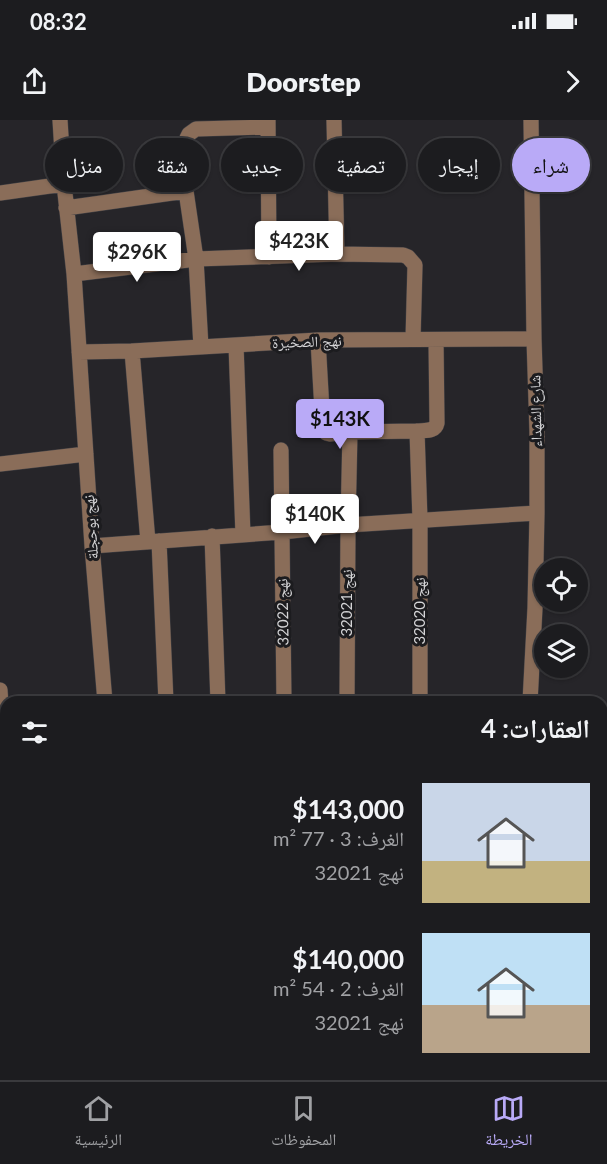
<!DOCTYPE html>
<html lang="ar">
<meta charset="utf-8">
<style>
:root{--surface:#1c1c1f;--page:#29292c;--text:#f1f3f6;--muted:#a0a1a4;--line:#3a3a3d;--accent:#b9aaf7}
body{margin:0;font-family:Lato,"Noto Naskh Arabic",sans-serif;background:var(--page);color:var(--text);direction:rtl;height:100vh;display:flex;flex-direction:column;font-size:22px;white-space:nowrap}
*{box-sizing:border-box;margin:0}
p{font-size:20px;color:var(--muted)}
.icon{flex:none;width:33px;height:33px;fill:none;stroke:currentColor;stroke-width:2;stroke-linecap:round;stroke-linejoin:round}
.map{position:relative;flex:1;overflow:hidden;direction:ltr}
.panel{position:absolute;left:0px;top:576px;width:608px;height:384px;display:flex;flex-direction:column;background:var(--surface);border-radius:18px 18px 0 0;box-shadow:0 2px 4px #0004,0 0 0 2px var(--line);direction:rtl}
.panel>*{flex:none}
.hud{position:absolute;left:18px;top:18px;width:572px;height:54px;direction:rtl;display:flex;gap:12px}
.fabs{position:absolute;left:534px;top:438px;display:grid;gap:12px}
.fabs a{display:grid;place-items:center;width:54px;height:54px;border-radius:50%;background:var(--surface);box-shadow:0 2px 4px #0004,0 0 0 2px var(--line);font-size:30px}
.price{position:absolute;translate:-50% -51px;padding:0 14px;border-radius:6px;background:#fff;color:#222;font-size:20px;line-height:39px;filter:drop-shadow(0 2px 3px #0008)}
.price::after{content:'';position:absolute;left:50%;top:36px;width:18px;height:14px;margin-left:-9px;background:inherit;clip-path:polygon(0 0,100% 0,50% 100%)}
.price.on{background:var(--accent);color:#111}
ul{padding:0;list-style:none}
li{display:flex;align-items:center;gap:18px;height:150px;padding:0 18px}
li span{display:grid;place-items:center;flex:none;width:168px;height:120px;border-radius:0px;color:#555}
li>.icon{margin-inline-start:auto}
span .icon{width:72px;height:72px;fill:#fffc;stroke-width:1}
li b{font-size:26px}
h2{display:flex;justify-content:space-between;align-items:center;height:72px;padding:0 18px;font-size:26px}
.pill{padding:0 21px;border-radius:27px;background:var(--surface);box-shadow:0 2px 4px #0004,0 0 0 2px var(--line);font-size:21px;line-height:54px}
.pill.on{background:var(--accent);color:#111}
.status{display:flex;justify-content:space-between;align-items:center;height:42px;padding:0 30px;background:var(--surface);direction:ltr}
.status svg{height:16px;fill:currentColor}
header{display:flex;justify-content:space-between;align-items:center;height:78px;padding:0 18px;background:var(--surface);font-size:27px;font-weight:800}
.dock{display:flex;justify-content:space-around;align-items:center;height:84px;border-top:2px solid var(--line);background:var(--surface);font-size:16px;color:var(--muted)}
.dock a{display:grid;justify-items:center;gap:3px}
.dock .on{color:var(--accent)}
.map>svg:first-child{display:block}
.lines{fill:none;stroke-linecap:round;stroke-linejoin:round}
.minor-casing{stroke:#424145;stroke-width:16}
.minor{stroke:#8a6d59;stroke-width:15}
.labels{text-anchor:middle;stroke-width:6;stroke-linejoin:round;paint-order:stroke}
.street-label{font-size:15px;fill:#d4d4d6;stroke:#1c1c1f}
</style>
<div class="status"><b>08:32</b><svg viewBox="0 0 49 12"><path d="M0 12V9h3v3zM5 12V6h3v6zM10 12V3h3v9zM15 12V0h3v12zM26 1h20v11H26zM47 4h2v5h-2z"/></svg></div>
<header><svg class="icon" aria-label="forward" viewBox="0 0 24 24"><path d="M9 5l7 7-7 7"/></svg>Doorstep<svg class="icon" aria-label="share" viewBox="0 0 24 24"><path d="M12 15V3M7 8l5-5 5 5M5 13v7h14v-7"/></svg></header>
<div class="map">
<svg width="607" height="960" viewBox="0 0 607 960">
<rect width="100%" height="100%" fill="#262529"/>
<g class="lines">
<defs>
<path id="minor" d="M60 0 64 64 74 154 92 426 105 582
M268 0 269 137
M334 0 337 134
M0 73 64 64
M66 88 186 71
M74 154 196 139 337 134 403 135 408 137 415 145 413 219
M318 220 323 308 326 313 330 314 350 312 417 311 420 400V582
M236 225 243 415
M201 227 196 139 186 71 187 18 189 14 196 9 268 7
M132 231 148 422
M79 232 132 231 318 220 534 219
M417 311C425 310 435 312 437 303L436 220
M281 330 284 582
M0 344 86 334
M212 416 218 582
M159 421 166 582
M92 426 282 412 348 405 537 393
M0 570 6 657
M347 582 348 405 350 312
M530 582 535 488 537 393V312L534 219 531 0
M602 660H607
M0 735 6 734
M602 749H607
M602 898H607
M0 928 6 930
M602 953 607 952
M82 954 99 960
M387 954 388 960
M527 957 578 954"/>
</defs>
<use href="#minor" class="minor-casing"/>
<use href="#minor" class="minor"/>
</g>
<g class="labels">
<g class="street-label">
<text transform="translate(307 222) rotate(-2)" y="5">نهج الصخيرة</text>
<text transform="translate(536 291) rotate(-91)" y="5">شارع الشهداء</text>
<text transform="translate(91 407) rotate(-94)" y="5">نهج بوحجلة</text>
<text transform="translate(347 483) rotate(-90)" y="5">نهج 32021</text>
<text transform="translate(420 491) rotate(-90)" y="5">نهج 32020</text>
<text transform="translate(283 492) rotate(-91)" y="5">نهج 32022</text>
</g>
</g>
</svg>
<div class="fabs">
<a><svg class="icon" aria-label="locate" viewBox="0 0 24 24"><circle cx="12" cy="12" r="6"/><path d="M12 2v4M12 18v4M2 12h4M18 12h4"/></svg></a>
<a><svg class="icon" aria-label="layers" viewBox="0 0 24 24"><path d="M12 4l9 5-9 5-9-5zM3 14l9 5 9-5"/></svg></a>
</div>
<b class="price" style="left:299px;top:152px">$423K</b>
<b class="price" style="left:137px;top:163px">$296K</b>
<b class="price on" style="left:340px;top:330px">$143K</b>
<b class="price" style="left:315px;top:425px">$140K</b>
<div class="hud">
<a class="pill on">شراء</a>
<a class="pill">إيجار</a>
<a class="pill">تصفية</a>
<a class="pill">جديد</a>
<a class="pill">شقة</a>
<a class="pill">منزل</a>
</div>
<section class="panel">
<h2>العقارات: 4<svg class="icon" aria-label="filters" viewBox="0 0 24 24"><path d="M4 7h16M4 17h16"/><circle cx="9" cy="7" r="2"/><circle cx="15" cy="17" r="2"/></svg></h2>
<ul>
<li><span style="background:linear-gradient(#c9d6e8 65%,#c2b280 0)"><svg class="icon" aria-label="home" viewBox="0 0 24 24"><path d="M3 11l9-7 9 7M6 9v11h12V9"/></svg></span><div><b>$143,000</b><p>الغرف: 3 · 77 m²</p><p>نهج 32021</p></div></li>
<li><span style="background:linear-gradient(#bfe0f5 60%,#b9a48a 0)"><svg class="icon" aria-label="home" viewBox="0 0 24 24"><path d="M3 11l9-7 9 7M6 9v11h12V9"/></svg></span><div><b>$140,000</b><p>الغرف: 2 · 54 m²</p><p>نهج 32021</p></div></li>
</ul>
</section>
</div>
<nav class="dock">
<a class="on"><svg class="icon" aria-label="map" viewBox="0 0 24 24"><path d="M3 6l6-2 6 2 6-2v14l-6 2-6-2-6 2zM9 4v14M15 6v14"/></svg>الخريطة</a>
<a><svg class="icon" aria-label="saved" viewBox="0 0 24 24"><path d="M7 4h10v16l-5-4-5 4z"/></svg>المحفوظات</a>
<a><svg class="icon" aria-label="home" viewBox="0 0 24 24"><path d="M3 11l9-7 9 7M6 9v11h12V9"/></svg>الرئيسية</a>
</nav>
